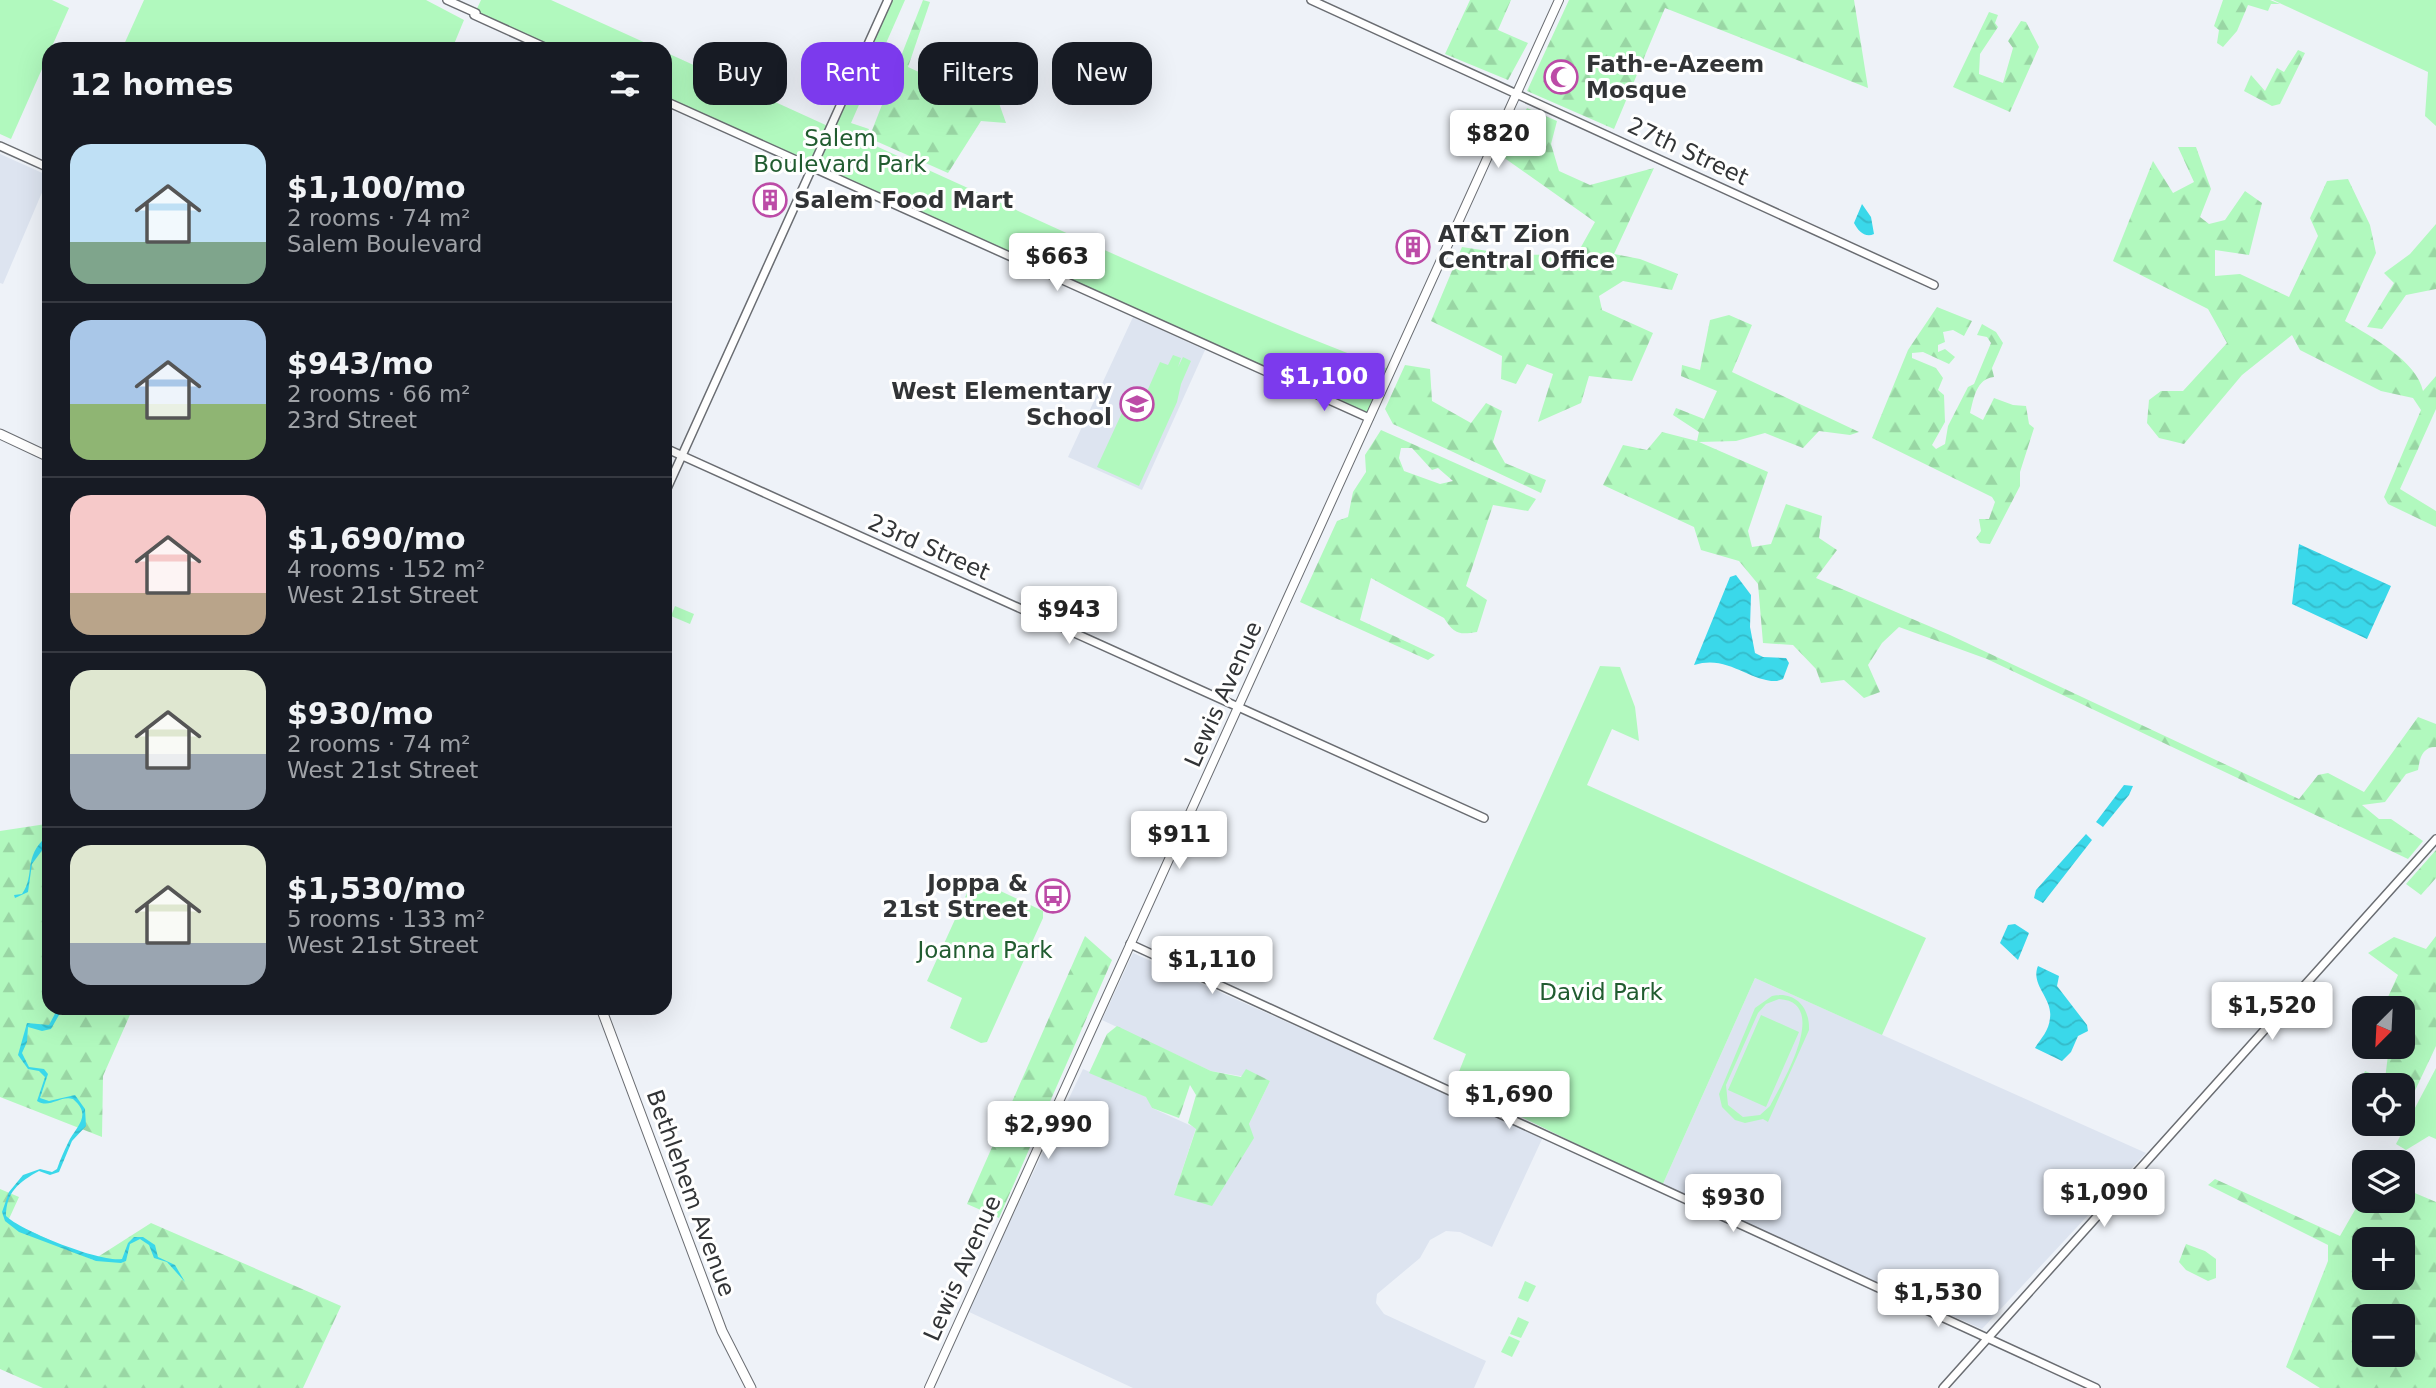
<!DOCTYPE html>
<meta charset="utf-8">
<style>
:root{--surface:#171b24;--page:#242831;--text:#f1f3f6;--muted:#9ea1a6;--line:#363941;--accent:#7c3aed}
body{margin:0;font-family:"DejaVu Sans",sans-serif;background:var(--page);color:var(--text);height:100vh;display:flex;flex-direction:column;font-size:26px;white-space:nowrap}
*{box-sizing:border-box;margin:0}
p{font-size:23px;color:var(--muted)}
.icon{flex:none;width:38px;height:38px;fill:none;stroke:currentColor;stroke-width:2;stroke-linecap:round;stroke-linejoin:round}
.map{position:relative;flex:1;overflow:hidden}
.drawer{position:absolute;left:42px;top:42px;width:630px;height:973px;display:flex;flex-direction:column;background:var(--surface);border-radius:21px;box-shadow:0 7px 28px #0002}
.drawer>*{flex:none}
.hud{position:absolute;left:693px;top:42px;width:665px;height:63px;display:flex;gap:14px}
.needle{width:46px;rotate:204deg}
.tools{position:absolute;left:2352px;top:996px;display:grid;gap:14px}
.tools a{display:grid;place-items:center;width:63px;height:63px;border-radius:14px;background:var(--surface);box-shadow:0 7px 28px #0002;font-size:35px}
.price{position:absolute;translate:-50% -60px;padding:0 16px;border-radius:7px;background:#fff;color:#222;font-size:23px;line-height:46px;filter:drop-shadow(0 2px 4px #0008)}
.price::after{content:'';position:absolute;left:50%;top:42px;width:21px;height:16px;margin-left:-10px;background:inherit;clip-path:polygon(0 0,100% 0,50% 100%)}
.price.on{background:var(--accent);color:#fff}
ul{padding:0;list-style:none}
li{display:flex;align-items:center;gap:21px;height:175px;padding:0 28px}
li+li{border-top:2px solid var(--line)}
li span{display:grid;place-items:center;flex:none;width:196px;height:140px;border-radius:21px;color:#555}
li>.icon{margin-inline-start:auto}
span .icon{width:84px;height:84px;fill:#fffc;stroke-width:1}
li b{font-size:30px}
h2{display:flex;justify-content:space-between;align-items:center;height:84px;padding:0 28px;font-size:30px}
.tag{padding:0 24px;border-radius:21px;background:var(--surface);box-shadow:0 7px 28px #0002;font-size:24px;line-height:63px}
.tag.on{background:var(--accent);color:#fff}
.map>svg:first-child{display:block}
.built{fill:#dde4f0}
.green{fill:#b1f9be;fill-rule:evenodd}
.forest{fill:url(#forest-firs);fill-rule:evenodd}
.water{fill:url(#water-waves)}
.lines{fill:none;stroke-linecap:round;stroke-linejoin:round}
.tertiary-casing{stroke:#6a6d72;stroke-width:10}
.secondary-casing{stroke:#6a6d72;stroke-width:10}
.primary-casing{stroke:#6a6d72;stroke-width:11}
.tertiary{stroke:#fff;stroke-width:7}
.secondary{stroke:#fff;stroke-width:8}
.primary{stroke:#fff;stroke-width:9}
.labels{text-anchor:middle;stroke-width:6;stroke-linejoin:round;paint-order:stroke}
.poi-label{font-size:23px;font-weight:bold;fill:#323436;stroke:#fff;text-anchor:start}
.park-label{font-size:23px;fill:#215c30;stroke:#fff}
.street-label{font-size:23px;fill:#323436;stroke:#fff}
</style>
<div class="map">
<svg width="2436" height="1388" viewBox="0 0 2436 1388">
<defs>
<pattern id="forest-firs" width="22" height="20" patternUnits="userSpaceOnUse" patternTransform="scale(1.75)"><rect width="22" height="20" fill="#b1f9be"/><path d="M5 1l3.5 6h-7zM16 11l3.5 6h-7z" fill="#99d6a4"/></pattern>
<pattern id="water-waves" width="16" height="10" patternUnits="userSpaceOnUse" patternTransform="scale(1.75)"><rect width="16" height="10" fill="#3ad8ea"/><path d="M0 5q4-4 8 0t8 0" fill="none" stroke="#34bac9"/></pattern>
</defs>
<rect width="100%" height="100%" fill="#eef2f8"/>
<path class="built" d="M0 154 49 176 3 284 0 283Z
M1133 317 1205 350 1142 490 1068 457Z
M1133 953 1543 1137 1492 1247 1460 1232 1446 1231 1430 1240 1420 1258 1377 1294 1376 1303 1384 1314 1486 1361 1474 1388H1133L967 1311 1083 1069 1147 1097 1152 1108 1196 1128 1174 1195 1249 1124 1270 1081 1211 1071 1102 1020Z
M1755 978 2146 1153 1982 1329 1662 1186Z"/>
<path class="green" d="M0 0H52L69 8 11 139 0 134Z
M144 0H426L464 20 452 49H122Z
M481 0H551L659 49H550L474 15Z
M888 0H905L851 123 869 129 865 141C1039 220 1212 302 1391 370L1369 418 665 101V52L830 127Z
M2273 0H2436V126L2425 116 2428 72Z
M1173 355 1181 358 1178 367 1183 357 1191 361 1181 384 1177 402 1139 486 1097 467 1132 391 1145 396 1160 362 1168 365Z
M675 606 694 614 690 624 671 616Z
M1600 666 1620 667 1635 707 1639 741 1612 729 1587 785 1926 938 1882 1035 1755 978 1662 1186 1454 1084 1466 1054 1433 1039Z
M977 880 1043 911V918L987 1042 981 1043 950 1028 962 998 927 981 972 882Z
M1772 996C1795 991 1810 1007 1809 1030L1768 1122 1763 1119 1745 1123 1735 1120 1722 1107 1719 1094 1755 1008ZM1779 999C1831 1002 1782 1083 1770 1106L1760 1115 1743 1117 1728 1105 1726 1085 1758 1013 1766 1004Z
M1761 1015 1799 1032 1766 1107 1728 1090Z
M2436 1068V1139L2429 1136 2406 1150 2396 1144Z
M1525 1281 1536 1286 1528 1302 1518 1298Z
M1518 1317 1529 1322 1521 1338 1510 1334Z
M1509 1336 1520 1341 1512 1357 1501 1352Z"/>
<path class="forest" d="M923 0 930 2 908 67 960 91 974 80 994 89 1006 123 981 121 948 173 869 138Z
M1470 0H1511L1498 30 1528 43 1508 80 1445 54Z
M1569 0H1854L1868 88 1665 8 1614 129 1527 91Z
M2223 0H2270L2280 4H2271L2268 11 2248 5 2237 31 2223 47 2217 43 2219 30 2214 26Z
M1989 12 1998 15 1995 23 1998 27 1980 54 1979 74 2003 83 2013 48 2008 41 2021 21 2026 22 2039 47 2010 112 1953 87Z
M2298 50 2305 53 2280 104 2272 106 2244 91 2251 75 2265 91 2277 68 2284 72Z
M1527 108 1557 121 1551 144 1559 171 1590 185 1654 168 1614 254 1640 259 1678 274 1672 290 1623 281 1599 296 1602 310 1653 333 1632 381 1589 376 1581 403 1538 422 1553 374 1527 364 1516 384 1501 379 1502 356 1431 321 1462 247C1502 253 1540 261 1581 247L1595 222 1503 157Z
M2178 147H2196L2211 189 2200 217 2209 224 2225 220 2245 191 2262 203 2249 255 2215 250V276L2240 274 2289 297 2318 236 2310 218 2327 181 2348 179 2370 225 2376 253 2345 321C2370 336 2417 361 2423 391L2436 376V409L2400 489 2436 511V527L2388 504 2384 497 2421 410 2413 398 2381 391 2300 350 2292 335 2242 375 2184 444 2159 438 2147 423 2149 400 2161 391H2183L2227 343 2208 309 2113 261 2153 161 2173 193 2194 182Z
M2436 224V289L2406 295 2382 329 2367 327 2394 283 2384 273 2410 254Z
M1937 307 1972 321 1964 336 1953 330 1943 332 1945 342 1938 345V352L1945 349 1955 357 1949 364 1923 352 1912 353V358L1936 368 1943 378 1938 390 1944 395 1945 422 1932 445 1936 449 1945 444 1948 426 1968 387 1974 384 1991 343 1987 337 1977 335 1982 324 1996 332 2003 343 1992 368 1994 377C1976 379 1974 398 1970 413L1983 420 1994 398 2013 405 2026 406 2029 424 2034 428 2020 472V486L1990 544 1980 543 1976 538 1981 531 1979 519H1989L1995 502 1992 497 1872 438 1908 350Z
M1729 315 1752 325 1732 372 1859 432 1850 435 1819 431 1803 448 1765 433 1736 441 1699 442 1768 472 1748 531 1752 547 1771 544 1786 504 1822 516 1819 538 1837 550 1816 578 1950 635 2299 799 2318 775 2328 773 2364 792 2418 717 2436 724V747C2422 747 2420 758 2418 770L2406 774 2385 802 2362 805 2379 819H2391L2423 841 2408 859 1987 659 1899 627 1882 643 1868 665 1880 692 1864 698 1844 680 1821 683 1816 669 1793 645 1763 643 1758 584 1739 561 1701 550 1694 527 1603 485 1623 445 1647 450 1662 432 1697 441 1699 432 1673 415 1676 408 1704 419 1717 391 1681 376 1682 365 1700 370 1710 320Z
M1405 365 1430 369 1432 401 1471 423 1486 403 1502 411 1493 442 1505 463 1546 480 1541 493 1393 424 1385 409Z
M1381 430 1536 499 1528 511 1493 505 1466 586 1487 600 1477 632C1459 635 1454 634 1444 618L1371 578 1360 620 1435 655 1428 660 1300 602 1337 521 1348 517 1353 492 1366 472 1365 455ZM1401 448H1412L1432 470 1438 468 1453 481 1440 484 1404 471 1399 458Z
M46 824 49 825V1008H133L103 1076 102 1137 0 1097V831Z
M2436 850V878L2421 895 2406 884Z
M1085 936 1112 960 999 1218 967 1204Z
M2436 936V1046L2404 1114 2403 1085H2367L2361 1081 2365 1071 2385 1079 2389 1047 2403 1046V1035L2408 1031 2403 1028V1008H2383L2398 975 2368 953 2394 937 2426 949Z
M1117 1026 1211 1071 1241 1077 1246 1069 1270 1081 1249 1124 1254 1138 1212 1206 1174 1195 1196 1129 1188 1123 1196 1095 1190 1085 1179 1118 1152 1108 1146 1097 1089 1073 1107 1034Z
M2215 1179 2340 1236 2364 1194V1200H2403V1188L2436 1202V1388H2320L2286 1367 2328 1261V1245L2208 1185ZM2364 1239H2403V1278H2364ZM2364 1316H2403V1354H2364Z
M0 1189 19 1197 8 1221 93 1260 151 1223 341 1306 303 1388H43L0 1369Z
M2186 1244 2205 1251 2216 1259V1278L2208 1281 2186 1270 2179 1262Z"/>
<path class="water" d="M1862 204 1871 217 1874 234C1865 238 1858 231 1854 223Z
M2299 544 2391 586 2367 639 2292 604Z
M1736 575 1751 595 1750 627 1755 653 1763 657 1786 658 1789 663 1783 679 1777 681C1749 682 1728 654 1694 665L1730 577Z
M2124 785 2133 786 2129 795 2103 827 2096 822Z
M2086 834 2092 840 2043 903 2034 898 2036 890Z
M47 836 49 841 32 864 28 892 15 898 14 895 22 894C36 874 22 858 47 836Z
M2015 924 2029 933 2018 960 2000 943 2008 925Z
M2038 966 2059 976 2057 986 2087 1025 2088 1031 2078 1036 2071 1052 2062 1061 2035 1048C2041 1038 2049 1031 2050 1018 2053 998 2030 985 2038 966Z
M58 1008H63L51 1029 42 1031 28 1027 27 1042 22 1053 29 1067 44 1069 48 1074 40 1098 49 1101 75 1095 85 1109 86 1126 72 1141 59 1172 50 1175 39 1171C19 1182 6 1192 6 1216 21 1231 102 1263 122 1259L128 1243 134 1237H143L155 1245 158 1257 175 1265 185 1282 167 1262 154 1258 149 1245 140 1239 130 1244 126 1261 121 1263 96 1261 19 1232 5 1221 2 1212 9 1192 23 1175 40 1169 52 1172 57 1169C60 1160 64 1151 68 1143 76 1126 93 1116 73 1099 60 1095 50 1109 37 1101L45 1077 39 1071 28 1069 18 1055 27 1023 49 1025Z"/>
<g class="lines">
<defs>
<path id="tertiary" d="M447 0 476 13
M1311 0 1934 285
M474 15 549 49
M665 101 1369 418
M0 146 49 168
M665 448 1484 818
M665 493 888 0
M1130 944 2096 1388
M1943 1388 2436 839"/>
<path id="secondary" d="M929 1388 1559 0"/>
<path id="primary" d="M0 434 49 457
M601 1008 722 1331 751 1388"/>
</defs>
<use href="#tertiary" class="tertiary-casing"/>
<use href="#secondary" class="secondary-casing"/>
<use href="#primary" class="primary-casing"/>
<use href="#tertiary" class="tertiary"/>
<use href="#secondary" class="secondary"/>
<use href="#primary" class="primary"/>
</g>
<defs>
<symbol id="mosque-ring" viewBox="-11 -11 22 22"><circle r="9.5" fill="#fff" stroke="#bc4ba7" stroke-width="1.5"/><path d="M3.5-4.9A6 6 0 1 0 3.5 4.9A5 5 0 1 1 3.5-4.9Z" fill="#bc4ba7"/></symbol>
<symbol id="building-ring" viewBox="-11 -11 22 22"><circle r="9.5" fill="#fff" stroke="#bc4ba7" stroke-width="1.5"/><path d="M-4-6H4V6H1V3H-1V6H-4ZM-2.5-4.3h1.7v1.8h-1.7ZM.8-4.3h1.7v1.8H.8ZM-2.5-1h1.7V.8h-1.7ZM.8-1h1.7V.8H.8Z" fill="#bc4ba7"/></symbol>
<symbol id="school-ring" viewBox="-11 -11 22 22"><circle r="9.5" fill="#fff" stroke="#bc4ba7" stroke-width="1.5"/><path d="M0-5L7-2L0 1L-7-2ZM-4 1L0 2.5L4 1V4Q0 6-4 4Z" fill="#bc4ba7"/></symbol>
<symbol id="bus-ring" viewBox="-11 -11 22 22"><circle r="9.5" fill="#fff" stroke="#bc4ba7" stroke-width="1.5"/><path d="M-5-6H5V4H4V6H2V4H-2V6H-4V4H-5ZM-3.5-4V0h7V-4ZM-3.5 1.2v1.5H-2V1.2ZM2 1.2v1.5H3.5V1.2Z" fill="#bc4ba7"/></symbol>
</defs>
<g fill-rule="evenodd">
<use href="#mosque-ring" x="1542" y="58" width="38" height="38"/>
<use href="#building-ring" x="751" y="181" width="38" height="38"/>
<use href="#building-ring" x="1394" y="228" width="38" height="38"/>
<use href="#school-ring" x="1118" y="385" width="38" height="38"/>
<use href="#bus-ring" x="1034" y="877" width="38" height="38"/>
</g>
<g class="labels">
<g class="poi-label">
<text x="1586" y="72">Fath-e-Azeem<tspan x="1586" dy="26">Mosque</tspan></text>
<text x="794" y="208">Salem Food Mart</text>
<text x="1438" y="242">AT&amp;T Zion<tspan x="1438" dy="26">Central Office</tspan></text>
<text x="1112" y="399" text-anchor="end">West Elementary<tspan x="1112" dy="26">School</tspan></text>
<text x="1028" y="891" text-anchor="end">Joppa &amp;<tspan x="1028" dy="26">21st Street</tspan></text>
</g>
<g class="park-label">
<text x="840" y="146">Salem<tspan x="840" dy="26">Boulevard Park</tspan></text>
<text x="985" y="958">Joanna Park</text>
<text x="1601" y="1000">David Park</text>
</g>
<g class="street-label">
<text transform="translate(1688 151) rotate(25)" y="8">27th Street</text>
<text transform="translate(929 547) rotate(24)" y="8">23rd Street</text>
<text transform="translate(1223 694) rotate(-66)" y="8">Lewis Avenue</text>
<text transform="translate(691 1193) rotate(70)" y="8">Bethlehem Avenue</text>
<text transform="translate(962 1268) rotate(-66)" y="8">Lewis Avenue</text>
</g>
</g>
</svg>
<div class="tools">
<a><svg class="needle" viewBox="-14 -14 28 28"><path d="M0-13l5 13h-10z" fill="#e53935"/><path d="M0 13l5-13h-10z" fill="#9ea1a6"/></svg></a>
<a><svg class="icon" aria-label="locate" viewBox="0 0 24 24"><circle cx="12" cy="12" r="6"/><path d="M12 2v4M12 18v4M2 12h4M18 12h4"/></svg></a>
<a><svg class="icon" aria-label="layers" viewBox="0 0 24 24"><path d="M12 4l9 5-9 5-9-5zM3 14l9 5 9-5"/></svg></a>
<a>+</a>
<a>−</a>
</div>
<b class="price" style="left:1498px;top:170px">$820</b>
<b class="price" style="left:1057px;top:293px">$663</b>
<b class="price on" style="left:1324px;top:413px">$1,100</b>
<b class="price" style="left:1069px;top:646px">$943</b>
<b class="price" style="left:1179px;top:871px">$911</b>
<b class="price" style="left:1212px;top:996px">$1,110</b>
<b class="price" style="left:2272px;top:1042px">$1,520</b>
<b class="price" style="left:1509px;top:1131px">$1,690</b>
<b class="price" style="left:1048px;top:1161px">$2,990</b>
<b class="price" style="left:2104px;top:1229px">$1,090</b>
<b class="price" style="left:1733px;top:1234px">$930</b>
<b class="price" style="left:1938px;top:1329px">$1,530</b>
<div class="hud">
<a class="tag">Buy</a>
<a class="tag on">Rent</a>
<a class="tag">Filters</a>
<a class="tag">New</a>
</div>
<section class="drawer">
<h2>12 homes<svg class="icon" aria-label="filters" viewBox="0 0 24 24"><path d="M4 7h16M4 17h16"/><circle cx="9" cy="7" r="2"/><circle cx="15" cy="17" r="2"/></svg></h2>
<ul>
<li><span style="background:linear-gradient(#bfe0f5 70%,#7fa58c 0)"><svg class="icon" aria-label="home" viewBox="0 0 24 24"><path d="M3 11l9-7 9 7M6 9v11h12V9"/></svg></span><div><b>$1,100/mo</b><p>2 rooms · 74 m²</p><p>Salem Boulevard</p></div></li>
<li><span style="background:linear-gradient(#a9c7e8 60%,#8fb573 0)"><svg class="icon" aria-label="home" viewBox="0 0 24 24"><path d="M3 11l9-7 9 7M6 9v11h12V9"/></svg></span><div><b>$943/mo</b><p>2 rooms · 66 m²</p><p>23rd Street</p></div></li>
<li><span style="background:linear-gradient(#f6c9c9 70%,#b9a48a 0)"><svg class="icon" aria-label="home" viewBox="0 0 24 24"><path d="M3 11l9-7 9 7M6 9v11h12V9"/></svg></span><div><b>$1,690/mo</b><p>4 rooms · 152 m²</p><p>West 21st Street</p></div></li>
<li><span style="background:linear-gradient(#dfe7d0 60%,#9aa5b1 0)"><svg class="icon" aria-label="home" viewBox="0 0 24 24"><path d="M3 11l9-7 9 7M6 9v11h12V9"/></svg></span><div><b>$930/mo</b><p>2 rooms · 74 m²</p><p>West 21st Street</p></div></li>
<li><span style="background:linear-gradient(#dfe7d0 70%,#9aa5b1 0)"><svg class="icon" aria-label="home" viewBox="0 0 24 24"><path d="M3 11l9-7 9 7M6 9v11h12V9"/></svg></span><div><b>$1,530/mo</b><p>5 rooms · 133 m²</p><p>West 21st Street</p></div></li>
</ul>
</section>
</div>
